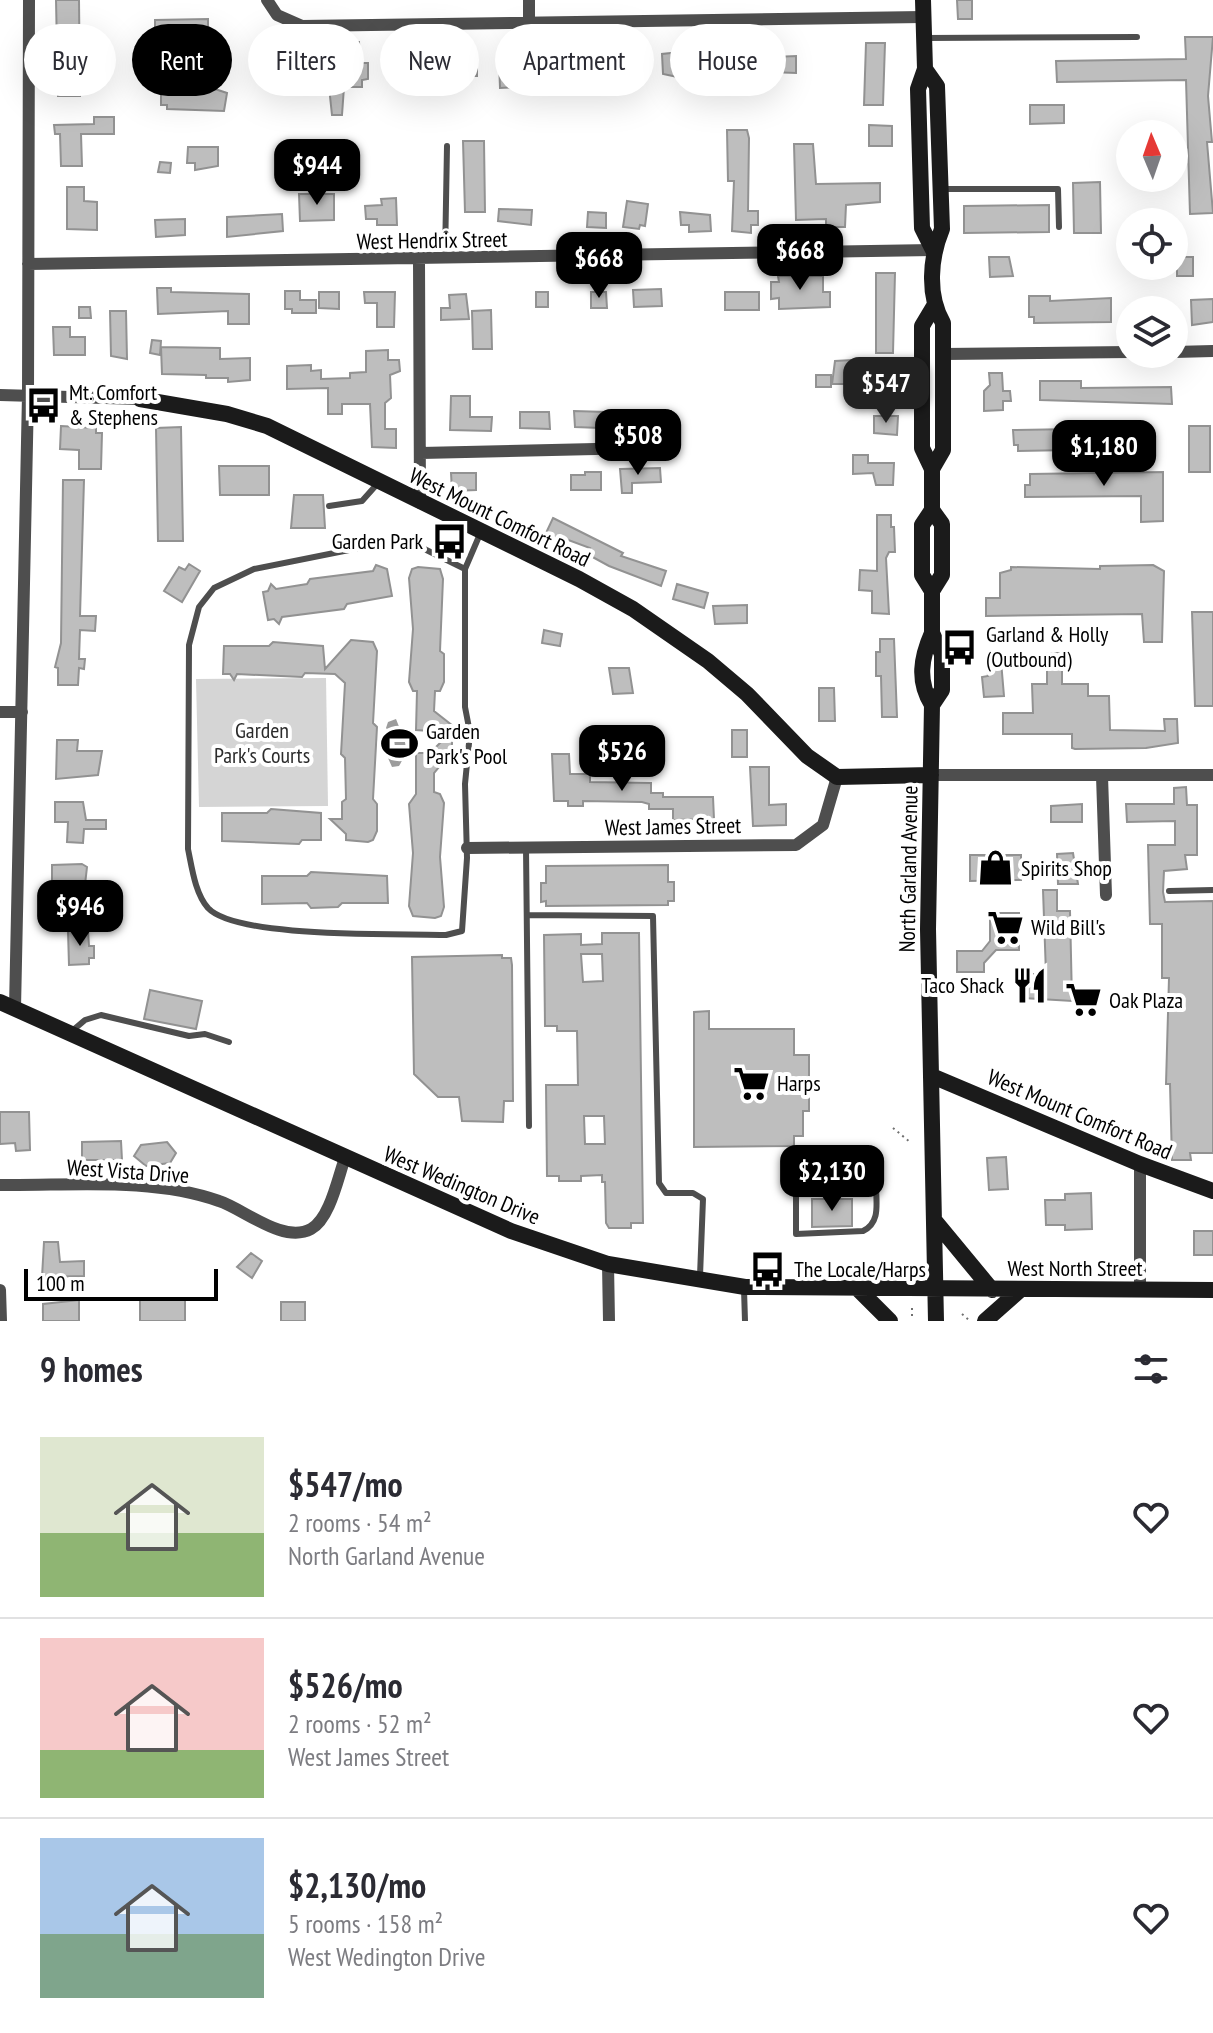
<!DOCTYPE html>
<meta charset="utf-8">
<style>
:root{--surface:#fff;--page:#f2f2f3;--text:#2b2b33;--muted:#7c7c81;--line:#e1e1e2;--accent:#000}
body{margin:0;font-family:"PT Sans Narrow",sans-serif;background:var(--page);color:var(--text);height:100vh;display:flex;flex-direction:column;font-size:30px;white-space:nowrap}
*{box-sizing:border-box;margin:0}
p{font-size:26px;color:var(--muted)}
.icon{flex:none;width:44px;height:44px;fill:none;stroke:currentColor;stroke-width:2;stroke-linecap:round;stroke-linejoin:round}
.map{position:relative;height:1321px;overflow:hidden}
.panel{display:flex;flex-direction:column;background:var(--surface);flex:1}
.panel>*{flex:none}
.hud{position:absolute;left:24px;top:24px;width:800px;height:72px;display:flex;gap:16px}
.needle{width:52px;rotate:358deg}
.fabs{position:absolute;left:1116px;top:120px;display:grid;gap:16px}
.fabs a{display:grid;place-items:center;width:72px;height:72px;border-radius:50%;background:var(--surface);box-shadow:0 8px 32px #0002;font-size:40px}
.scale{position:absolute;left:24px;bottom:20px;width:194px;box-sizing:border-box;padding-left:8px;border:4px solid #000;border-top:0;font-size:22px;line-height:28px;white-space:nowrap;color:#000;-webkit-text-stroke:6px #fff;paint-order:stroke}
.price{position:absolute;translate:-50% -68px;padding:0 18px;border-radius:16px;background:var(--accent);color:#fff;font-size:26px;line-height:52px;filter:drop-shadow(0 2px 4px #0008)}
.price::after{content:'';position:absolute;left:50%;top:48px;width:24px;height:18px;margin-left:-12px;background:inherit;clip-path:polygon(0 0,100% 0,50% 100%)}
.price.on{background:#222;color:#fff}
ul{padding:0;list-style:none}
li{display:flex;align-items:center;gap:24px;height:200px;padding:0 40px}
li+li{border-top:2px solid var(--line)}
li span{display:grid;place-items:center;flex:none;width:224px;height:160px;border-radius:0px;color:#555}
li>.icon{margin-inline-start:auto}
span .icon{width:96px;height:96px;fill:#fffc;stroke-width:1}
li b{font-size:34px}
h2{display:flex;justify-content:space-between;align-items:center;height:96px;padding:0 40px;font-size:34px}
.chip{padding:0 28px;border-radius:36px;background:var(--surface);box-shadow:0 8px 32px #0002;font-size:28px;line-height:72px}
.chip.on{background:var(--accent);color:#fff}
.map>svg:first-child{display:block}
.green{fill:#d5d5d5}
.water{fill:#9c9c9c}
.building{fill:#bebebe;stroke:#929292;stroke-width:2;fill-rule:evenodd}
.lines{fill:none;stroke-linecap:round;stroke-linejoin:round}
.path{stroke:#707070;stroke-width:2;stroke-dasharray:2 4;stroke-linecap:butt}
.lane{stroke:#4e4e4e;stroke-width:6}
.street{stroke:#4e4e4e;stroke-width:12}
.secondary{stroke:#1b1b1b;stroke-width:16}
.labels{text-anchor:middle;stroke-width:8;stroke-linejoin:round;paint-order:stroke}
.street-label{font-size:22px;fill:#000;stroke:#fff}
.poi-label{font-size:22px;fill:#000;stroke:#fff;text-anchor:start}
.park-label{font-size:22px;fill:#2c2c2c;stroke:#fff}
</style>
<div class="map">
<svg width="1213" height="1321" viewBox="0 0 1213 1321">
<rect width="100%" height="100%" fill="#fff"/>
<path class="green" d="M326 678 328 806 199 807 196 679Z"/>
<path class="water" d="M396 719C403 738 412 745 399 766L392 767 388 758 395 748 394 738 386 728 388 722Z"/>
<path class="building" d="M56 0H79L80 96H58Z
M957 0H972V19H958Z
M208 19V33H203L201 51H181V45H176V29H155V20Z
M1185 37H1213L1208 96 1212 142H1207L1213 213 1190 214 1186 80 1057 82 1056 61 1186 59Z
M352 42H359L360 63H368V79L362 80V87H344L342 115H332L329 87 299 88V83H282V65L321 59V70L343 69V64L351 63Z
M866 43H885L883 105H864Z
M631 48 632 81 622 82V76H607V59L622 60V49Z
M689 51V57L724 52 725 59 796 56V73L739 71V80H720L719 72H690L687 79 663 74 662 54Z
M528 59 526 87 500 88 499 60Z
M585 60V79H575V73L554 74V61Z
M425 61V78L392 79V62Z
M452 61H477V76H452Z
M203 85 227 93 224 111 167 109V105H161V91L202 92Z
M1030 105H1064V123L1030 124Z
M94 117H114V134H81L82 166H61L60 134H55L54 125 94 124Z
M869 125 892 126V146H869Z
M727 130H747L749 138 748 211H758V225H751V233L732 231 734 181H728Z
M463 141H484L485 212H465Z
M794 144H813L816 184 880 183V202L846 205 845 227H826V219L796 220Z
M188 147H218V166L195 170V163H187Z
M160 162 171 163 170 173 158 172Z
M1100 182 1101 233H1074L1073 183Z
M67 187H84V201L97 202V230L67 229Z
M299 194H334V220L300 221Z
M396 198 397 225H377V219H366L365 206 382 205 381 199Z
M627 201 648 204 645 226 640 225 639 229 623 227Z
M1049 205V232L964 233V206Z
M499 209 532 210 531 225 498 221Z
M588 212 606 213V228L587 227Z
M680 212 710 215 711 231 689 232V225H681Z
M282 214 283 231 227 237V217Z
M185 219V235L156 237 155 220Z
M989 257H1009L1013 276 990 277Z
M1177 257H1193V276H1177Z
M876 273H895L893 353H876Z
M778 276H823V292H830V307L779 309V298L771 299V282H779Z
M157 288H171V292L249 294V324H228V311L158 314Z
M661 289 662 306 634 307 633 290Z
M285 291H300V300H316V313H292V309H285Z
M319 292H339V309L319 308Z
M364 292H395L394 327H377V303H365Z
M536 292H548V307H536Z
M591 292H606L607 308H591Z
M725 292H759V310H725Z
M466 294 469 319 441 320V308H450L449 295Z
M1029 296H1050V301L1111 298V322L1034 323V317H1029Z
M1213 299V322L1192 325 1191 300Z
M79 307H90L91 318H79Z
M491 310 492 349H473L472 311Z
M110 311H126L127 359 111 356Z
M53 327H70V337H85V355H54Z
M152 340 161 341 160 355 150 353Z
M161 347 220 348V359L250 358V380L228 382V378H206V375L162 374Z
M388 350V360H399L400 371 390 375 391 398 385 403V429H396V448L372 447 370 404H342V414H328V388L287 389V366L311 365V371L321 370V379L350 378V373L366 372V351Z
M852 360V384H832L835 361Z
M989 373H1002L1003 391H1010L1011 401H1003V410L984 411V391L990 385Z
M816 375H831V387H816Z
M1040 381H1081V388L1171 387 1172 404 1040 400Z
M451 396H470V417H492L491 431 450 430Z
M574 411 606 412V424H600V428L575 427Z
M641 411H671V427H641Z
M520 412H549L550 429 520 428Z
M874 416H898L897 435 874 433Z
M61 426 96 428V433H102L101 469H79V450L60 449Z
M1189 426H1210V472H1189Z
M181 427 183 541H158L156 428Z
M1074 429 1075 444H1070V450L1018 451V445H1014L1013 430Z
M853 455H868V463H894L893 485H876L873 473 853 474Z
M219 466H269V495H220Z
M660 468 661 482 632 483V493H622L620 469Z
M585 472H601V490H571V475H585Z
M1163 472V521L1141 522V496L1025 497V485H1030V474Z
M451 473H476V490L452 491Z
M63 480H84L80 616H96L95 631 80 630 79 659H85L84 669 79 668 78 685H58V668L55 667 61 643Z
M294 495H323L325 528H291Z
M877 515H891V527H894L895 552H889L886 558 889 614 872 613V591L859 590 860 570 877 571Z
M553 518 623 553 621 556 666 571 661 586 609 566 587 554 590 548 563 538 559 545 550 540 553 536 546 533Z
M189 564 200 571 182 602 164 591 179 567 185 570Z
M376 565 387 569 392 596 347 604 344 609 282 617 279 624 274 619 268 620 263 592 268 591 271 584 276 589 307 584 310 579 373 571Z
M1153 565 1164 571 1162 642H1144L1142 614 986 616V598H1000V573L1011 570V567L1100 569V566Z
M418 567 440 569 443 579 440 651 444 654V682L440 691H435L434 711 453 726 451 761H444L434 773V792L440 794 444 803 440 857 444 907 441 916 435 918 413 916 409 906 413 853 409 804 416 794V753H430L441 742 430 731 416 730 417 691H413L409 682 413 629 409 578 412 569Z
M677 584 708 593 704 608 673 599Z
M747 605V623L715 624 713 606Z
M1192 612H1213V706H1195Z
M544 630 562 634 560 646 542 643Z
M880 639H894L897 717H882L881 676H876V652H880Z
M351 640 373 642 377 651 373 723 377 727 373 799 377 804V831L373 840 368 842 346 840V834L330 819H342V802L346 799 345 758 341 754 345 683 335 674 305 673 302 677 237 674 234 680 230 674H223L224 646H269L273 642 323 646 325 669Z
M1047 653H1062V684H1088V696H1109L1110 730 1165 731 1164 719H1177L1178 743 1146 748 1075 749 1072 748V734H1003V713H1033L1032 684H1047Z
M987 661H1001L1004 696 984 697 982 677 988 676Z
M609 668H629L633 693 613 694Z
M819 688H834L835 721H819Z
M732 730H747V757H732Z
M57 740H78L77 751H102L98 775 56 779Z
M552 754H569L570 774H590V782L651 783V793H663V797H713L714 819 673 820V809H649V804L642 802 583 801V806H568V801H554Z
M750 767H769V805L786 804V825L753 826Z
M1186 787 1187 805H1197V855H1185L1187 869 1164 871 1163 892 1165 902 1213 901V1153H1190L1191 1160H1172L1170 1084H1166L1169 978H1162V924H1150L1148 845H1175V821L1127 822 1126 804H1174V788Z
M55 802H83L86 820H106V829H84L83 843 67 842 68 822H55Z
M1082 804V822H1051V806Z
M271 809 321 813V840H302L299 844 222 841V813H267Z
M1073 853 1078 884H1058L1057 854Z
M970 855H1021V880L970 881Z
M82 864 87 867 83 902 68 903V883H52V865Z
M668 865V882H674V901H668V905L546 906V901L541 902V883H546V866Z
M311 872 387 876 388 903H342L338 907 311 908 307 903 262 904V876H307Z
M1043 890H1057V911H1070L1072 1001 1023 998 1024 974H1046Z
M990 913H1019V950H996L984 963V972H957V951H982L990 941Z
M68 931H88L89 946H94V958H89V964L69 965Z
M602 933H639L643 1223H631V1228H609L606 1223 605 1182H602V1175L581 1176V1181H559V1176H547L546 1085H578L577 1031H557V1026H545L544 935 581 934V945L602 944ZM581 954H602L603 981 583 982ZM584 1116H604L605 1144H585Z
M502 955V958H511L512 965 513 1101H504L503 1122 462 1121 459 1097H438L414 1074 412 957Z
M150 990 202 1001 196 1029 144 1019Z
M709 1011V1029H794V1055H809V1111H803V1136H794V1146L694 1147V1012Z
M0 1112H29L30 1150 16 1151 15 1143 0 1144Z
M121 1141 122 1160H82V1142Z
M167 1142 176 1153 170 1163 146 1166 134 1156 141 1145Z
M1006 1157 1008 1189 989 1190 987 1158Z
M1091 1193 1092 1229 1065 1230V1225H1046L1045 1200H1065V1194Z
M812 1199H852V1226L812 1227Z
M1194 1231H1213V1255H1194Z
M44 1242H58L60 1262 84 1261V1276L42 1277Z
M251 1253 262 1261 252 1278 237 1267Z
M79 1300V1321H43V1304Z
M140 1300H185V1321H140Z
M281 1302H305V1321H281Z"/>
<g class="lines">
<path class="path" d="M893 1128 910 1142
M912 1308V1317
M962 1314 970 1321"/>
<path class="lane" d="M925 38 1137 37
M941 189H1058L1059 227
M445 258 447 146
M329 506 362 501 379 482
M465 569 404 539 254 569 214 588 199 607 189 645 188 849C192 868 195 893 208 908 237 939 399 933 446 935L462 931 467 858 465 784 470 733 465 707V569L480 534
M526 848 529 1126
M1169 891 1213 890
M527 915 653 916 659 1183 666 1193H693L703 1199 700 1276
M72 1031 85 1020 101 1015 189 1036 205 1034 229 1042
M796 1185V1234L863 1231C881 1222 876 1203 876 1185
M744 1289 745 1321"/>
<path class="street" d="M267 0 277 15 302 26 923 17
M529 0V24
M419 260 420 503
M28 264 933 250
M1174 352 1213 351
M943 354 1130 352
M0 395 140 399
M421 453 639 448
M0 712H22
M931 775H1213
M1102 776 1106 895
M467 848 796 845 823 825 837 777
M15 1008 28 395 29 0
M0 1185C71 1186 151 1177 219 1201 244 1209 283 1244 311 1229 330 1219 338 1177 345 1158
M608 1264 609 1321
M0 1290 1 1321
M1140 1291V1164"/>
<path class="secondary" d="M923 0 925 69 918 89 922 228 933 250
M925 69 937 86 942 229C930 258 927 295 943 323V450L932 469
M140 399 227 414 267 426 579 579 633 609 708 661 747 694 807 756 837 777 931 775
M932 591 942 575V524L932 510V469L922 448V326L934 306
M932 633C921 658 917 681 932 705L928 929 936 1321
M932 705 942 690V654L932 633V591L922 575V525L932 510
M0 1002 511 1231 608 1264 745 1287 1213 1290
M932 1076 1140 1164 1213 1191
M935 1221 992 1290
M859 1290 890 1321
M985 1321 1020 1290"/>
</g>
<defs>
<symbol id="bus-bare" viewBox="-9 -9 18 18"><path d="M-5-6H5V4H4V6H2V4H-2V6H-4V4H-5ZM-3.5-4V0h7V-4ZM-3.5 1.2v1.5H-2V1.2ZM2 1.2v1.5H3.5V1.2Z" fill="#000" stroke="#fff" stroke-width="2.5" paint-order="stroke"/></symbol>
<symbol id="stadium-bare" viewBox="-9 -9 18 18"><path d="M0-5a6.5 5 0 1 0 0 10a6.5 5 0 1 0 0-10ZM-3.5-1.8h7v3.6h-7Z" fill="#000" stroke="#fff" stroke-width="2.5" paint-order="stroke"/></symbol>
<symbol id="shop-bare" viewBox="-9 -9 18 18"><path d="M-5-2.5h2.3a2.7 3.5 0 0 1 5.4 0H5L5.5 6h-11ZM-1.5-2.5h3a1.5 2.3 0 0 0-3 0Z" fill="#000" stroke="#fff" stroke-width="2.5" paint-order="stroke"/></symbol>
<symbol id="supermarket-bare" viewBox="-9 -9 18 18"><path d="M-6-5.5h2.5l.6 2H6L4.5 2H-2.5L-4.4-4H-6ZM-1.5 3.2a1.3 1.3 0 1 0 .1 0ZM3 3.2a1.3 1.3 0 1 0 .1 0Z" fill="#000" stroke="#fff" stroke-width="2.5" paint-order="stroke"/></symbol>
<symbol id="restaurant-bare" viewBox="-9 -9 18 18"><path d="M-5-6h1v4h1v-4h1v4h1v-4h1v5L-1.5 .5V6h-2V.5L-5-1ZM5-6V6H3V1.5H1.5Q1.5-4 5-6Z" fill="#000" stroke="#fff" stroke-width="2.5" paint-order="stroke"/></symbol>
</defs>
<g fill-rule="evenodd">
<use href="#bus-bare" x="18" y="380" width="51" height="51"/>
<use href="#bus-bare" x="424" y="516" width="51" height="51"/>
<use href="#bus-bare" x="934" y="622" width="51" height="51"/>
<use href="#stadium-bare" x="374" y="718" width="51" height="51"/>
<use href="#shop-bare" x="970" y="842" width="51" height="51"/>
<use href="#supermarket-bare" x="980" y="902" width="51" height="51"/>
<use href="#restaurant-bare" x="1004" y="960" width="51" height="51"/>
<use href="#supermarket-bare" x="1058" y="974" width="51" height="51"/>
<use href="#supermarket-bare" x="726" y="1058" width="51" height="51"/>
<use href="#bus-bare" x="742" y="1244" width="51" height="51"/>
</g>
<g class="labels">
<g class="street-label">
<text transform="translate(432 240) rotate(-1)" y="8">West Hendrix Street</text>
<text transform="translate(500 517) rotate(26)" y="8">West Mount Comfort Road</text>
<text transform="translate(673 826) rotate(-1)" y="8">West James Street</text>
<text transform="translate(908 869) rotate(-89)" y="8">North Garland Avenue</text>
<text transform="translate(1080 1114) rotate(23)" y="8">West Mount Comfort Road</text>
<text transform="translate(128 1171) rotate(4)" y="8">West Vista Drive</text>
<text transform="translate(462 1185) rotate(23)" y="8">West Wedington Drive</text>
<text x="1075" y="1276">West North Street</text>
</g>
<g class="poi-label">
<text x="69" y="400">Mt. Comfort<tspan x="69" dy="25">&amp; Stephens</tspan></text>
<text x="423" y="549" text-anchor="end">Garden Park</text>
<text x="986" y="642">Garland &amp; Holly<tspan x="986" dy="25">(Outbound)</tspan></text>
<text x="426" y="739">Garden<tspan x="426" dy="25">Park's Pool</tspan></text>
<text x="1021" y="876">Spirits Shop</text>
<text x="1031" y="935">Wild Bill's</text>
<text x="1004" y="993" text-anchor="end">Taco Shack</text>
<text x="1109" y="1008">Oak Plaza</text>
<text x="777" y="1091">Harps</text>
<text x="794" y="1277">The Locale/Harps</text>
</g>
<g class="park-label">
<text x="262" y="738">Garden<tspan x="262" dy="25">Park's Courts</tspan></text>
</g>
</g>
</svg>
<div class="fabs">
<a><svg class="needle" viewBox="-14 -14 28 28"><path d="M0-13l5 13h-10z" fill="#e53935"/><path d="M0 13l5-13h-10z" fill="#7c7c81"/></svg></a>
<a><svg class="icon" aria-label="locate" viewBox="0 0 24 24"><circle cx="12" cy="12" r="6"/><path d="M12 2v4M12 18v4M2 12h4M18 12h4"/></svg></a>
<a><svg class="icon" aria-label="layers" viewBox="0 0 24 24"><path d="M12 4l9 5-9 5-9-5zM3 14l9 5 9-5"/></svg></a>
</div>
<div class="scale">100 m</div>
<b class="price" style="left:317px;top:207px">$944</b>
<b class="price" style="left:800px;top:292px">$668</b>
<b class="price" style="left:599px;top:300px">$668</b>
<b class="price on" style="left:886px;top:425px">$547</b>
<b class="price" style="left:638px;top:477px">$508</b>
<b class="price" style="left:1104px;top:488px">$1,180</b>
<b class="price" style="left:622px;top:793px">$526</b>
<b class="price" style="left:80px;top:948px">$946</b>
<b class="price" style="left:832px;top:1213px">$2,130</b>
<div class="hud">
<a class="chip">Buy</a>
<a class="chip on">Rent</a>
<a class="chip">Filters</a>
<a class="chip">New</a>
<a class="chip">Apartment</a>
<a class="chip">House</a>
</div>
</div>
<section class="panel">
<h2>9 homes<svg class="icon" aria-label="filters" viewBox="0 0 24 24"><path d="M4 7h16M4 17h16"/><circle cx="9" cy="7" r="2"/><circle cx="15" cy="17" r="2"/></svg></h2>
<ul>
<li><span style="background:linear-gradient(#dfe7d0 60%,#8fb573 0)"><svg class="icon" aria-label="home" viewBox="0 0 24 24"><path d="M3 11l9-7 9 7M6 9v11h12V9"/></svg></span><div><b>$547/mo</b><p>2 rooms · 54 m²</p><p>North Garland Avenue</p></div><svg class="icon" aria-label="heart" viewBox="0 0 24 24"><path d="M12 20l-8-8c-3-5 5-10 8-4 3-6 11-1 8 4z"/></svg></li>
<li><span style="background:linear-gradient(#f6c9c9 70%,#8fb573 0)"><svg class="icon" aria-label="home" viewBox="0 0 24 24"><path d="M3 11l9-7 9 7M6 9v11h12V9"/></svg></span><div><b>$526/mo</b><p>2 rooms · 52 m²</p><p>West James Street</p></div><svg class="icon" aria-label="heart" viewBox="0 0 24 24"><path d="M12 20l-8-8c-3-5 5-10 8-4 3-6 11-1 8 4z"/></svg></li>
<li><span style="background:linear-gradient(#a9c7e8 60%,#7fa58c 0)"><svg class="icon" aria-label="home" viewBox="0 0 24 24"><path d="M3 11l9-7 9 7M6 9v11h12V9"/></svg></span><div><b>$2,130/mo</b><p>5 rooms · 158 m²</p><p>West Wedington Drive</p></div><svg class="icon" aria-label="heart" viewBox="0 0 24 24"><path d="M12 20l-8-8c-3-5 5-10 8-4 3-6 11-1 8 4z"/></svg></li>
</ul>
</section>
